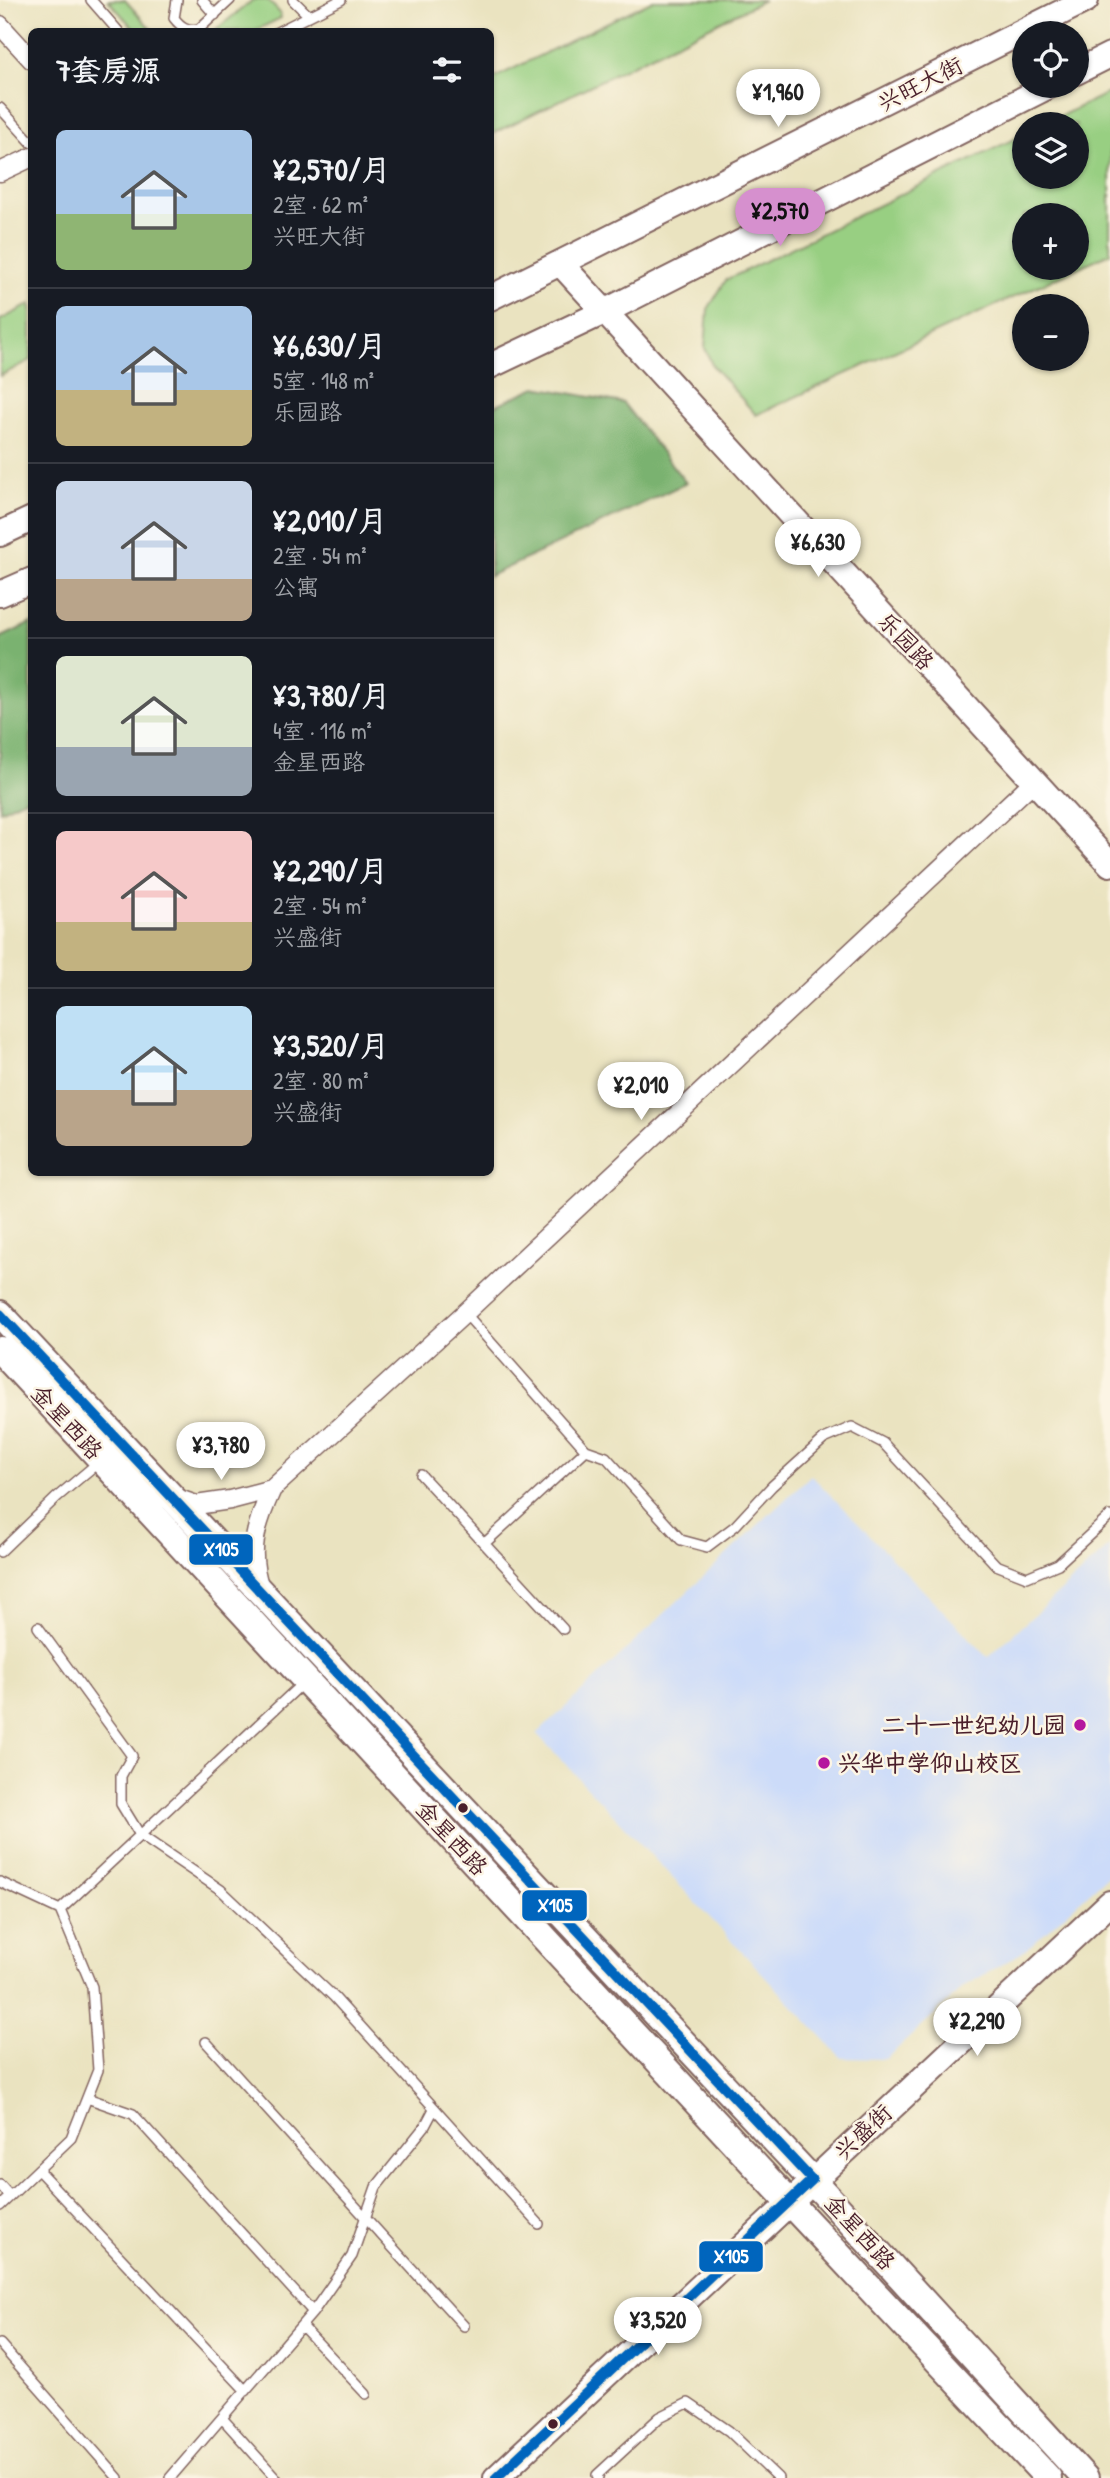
<!DOCTYPE html>
<html lang="zh">
<meta charset="utf-8">
<style>
:root{--surface:#171b24;--page:#242831;--text:#f1f3f6;--muted:#9ea1a6;--line:#363941;--accent:#d690ce}
body{margin:0;font-family:"Patrick Hand","LXGW WenKai TC",sans-serif;background:var(--page);color:var(--text);height:100vh;display:flex;flex-direction:column;font-size:26px;white-space:nowrap}
*{box-sizing:border-box;margin:0}
p{font-size:23px;color:var(--muted)}
.icon{flex:none;width:38px;height:38px;fill:none;stroke:currentColor;stroke-width:2;stroke-linecap:round;stroke-linejoin:round}
.map{position:relative;flex:1;overflow:hidden}
.sheet{position:absolute;left:28px;top:28px;width:466px;height:1148px;display:flex;flex-direction:column;background:var(--surface);border-radius:10px;box-shadow:0 2px 5px #0004}
.sheet>*{flex:none}
.controls{position:absolute;left:1012px;top:21px;display:grid;gap:14px}
.controls a{display:grid;place-items:center;width:77px;height:77px;border-radius:50%;background:var(--surface);box-shadow:0 2px 5px #0004;font-size:35px}
.price{position:absolute;translate:-50% -60px;padding:0 16px;border-radius:24px;background:#fff;color:#222;font-size:23px;line-height:46px;filter:drop-shadow(0 2px 4px #0008)}
.price::after{content:'';position:absolute;left:50%;top:42px;width:21px;height:16px;margin-left:-10px;background:inherit;clip-path:polygon(0 0,100% 0,50% 100%)}
.price.active{background:var(--accent);color:#111}
ul{padding:0;list-style:none}
li{display:flex;align-items:center;gap:21px;height:175px;padding:0 28px}
li+li{border-top:2px solid var(--line)}
li span{display:grid;place-items:center;flex:none;width:196px;height:140px;border-radius:10px;color:#555}
li>.icon{margin-inline-start:auto}
span .icon{width:84px;height:84px;fill:#fffc;stroke-width:1}
li b{font-size:30px}
h2{display:flex;justify-content:space-between;align-items:center;height:84px;padding:0 28px;font-size:30px}
.map>svg:first-child{display:block}
.built{fill:#ccdbf9}
.green{fill:#98cf82;stroke:#717756;stroke-width:2;fill-rule:evenodd}
.forest{fill:#7ab270;stroke:#62684e;stroke-width:2}
.lines{fill:none;stroke-linecap:round;stroke-linejoin:round}
.lane-casing{stroke:#82645f;stroke-width:12}
.street-casing{stroke:#82645f;stroke-width:21}
.secondary-casing{stroke:#82645f;stroke-width:28}
.primary-casing{stroke:#82645f;stroke-width:30}
.lane{stroke:#fff;stroke-width:9}
.street{stroke:#fff;stroke-width:18}
.secondary{stroke:#fff;stroke-width:24}
.primary{stroke:#fff;stroke-width:26}
.bus-1-casing{stroke:#fcf5e5;stroke-width:16}
.bus-1{stroke:#0065bd;stroke-width:10}
.poi-dot{fill:#b5179e;stroke:#fcf5e5;stroke-width:2.5}
.bus-dot{fill:#4a1f2b;stroke:#fcf5e5;stroke-width:2.5}
.labels{text-anchor:middle;stroke-width:5;stroke-linejoin:round;paint-order:stroke}
.street-label{font-size:23px;fill:#4a1f2b;stroke:#fcf5e5}
.poi-label{font-size:23px;font-weight:bold;fill:#4a1f2b;stroke:#fcf5e5;text-anchor:end}
.line-badge{stroke:#fcf5e5;stroke-width:2.5}
.badge-label{font-size:19px;text-anchor:middle;font-weight:bold;fill:#fff}
</style>
<div class="map">
<svg width="1110" height="2478" viewBox="0 0 1110 2478">
<rect width="100%" height="100%" fill="#fcf5e5"/>
<filter id="ink" filterUnits="userSpaceOnUse"><feTurbulence type="fractalNoise" baseFrequency=".0143" numOctaves="2"/><feDisplacementMap in="SourceGraphic" scale="14" xChannelSelector="R" yChannelSelector="G"/><feConvolveMatrix kernelMatrix="1 2 1 2 8 2 1 2 1" color-interpolation-filters="sRGB"/></filter>
<filter id="wash" filterUnits="userSpaceOnUse"><feTurbulence type="fractalNoise" baseFrequency=".00686" numOctaves="4" result="noise"/><feDisplacementMap in="SourceGraphic" scale="28" xChannelSelector="R" yChannelSelector="G"/><feGaussianBlur stdDeviation="1.57" result="paint"/><feColorMatrix in="noise" values="0 0 0 0 0 0 0 0 0 0 0 0 0 0 0 0 0 1.4 0 .05"/><feComposite in="paint" operator="in"/></filter>
<g filter="url(#wash)">
<rect width="100%" height="100%" fill="#eae3c0"/>
<path class="built" d="M811 1475 988 1657 1110 1546V1874L1023 1952 965 1986 886 2059 842 2058 537 1734Z"/>
<path class="green" d="M108 0H125L153 31H136Z
M253 0H268L280 13 281 18 254 31H214Z
M653 0H764L490 135V80Z
M1110 92V253L756 415 712 365 705 348 708 309 726 280 1024 134V177H1076V124H1044ZM1024 215H1076V268H1024Z
M31 304V360L0 376V320Z"/>
<path class="forest" d="M536 387 623 403 686 483 490 576V408Z
M31 623V796L0 811V638Z"/>
</g>
<g filter="url(#ink)">
<g class="lines">
<defs>
<path id="lane" d="M91 0 119 32
M177 0 174 18C181 27 187 31 199 29L230 0
M202 0 215 15
M293 0 309 16
M277 32 341 0
M0 108 32 143
M465 1313 586 1450 606 1457 681 1540 707 1547 735 1526 772 1486 824 1439 852 1427 883 1443 996 1565 1027 1577 1058 1564 1110 1516
M421 1475 563 1629
M485 1543 586 1450
M0 1552 57 1497 100 1461
M38 1627 132 1756 121 1776V1804L140 1835 221 1890 334 1997 539 2224
M0 1882 60 1910
M206 2042 464 2326
M87 2098 133 2114 313 2312
M38 2170 246 2391
M0 2185 10 2196
M0 2206 71 2138 98 2070 92 1987 60 1910 305 1681
M302 2326 366 2394
M0 2344 118 2478
M222 2418 276 2478
M170 2478 313 2312 352 2256 376 2187 425 2126 434 2109
M598 2478 597 2475 660 2417 688 2403 729 2431 778 2478"/>
<path id="street" d="M0 25 32 60
M0 172 32 157
M176 1498 196 1505 230 1500 272 1489
M260 1588C247 1551 256 1524 272 1489L465 1313 1034 781"/>
<path id="secondary" d="M1076 72 1110 55
M561 264 1110 864
M490 298 1086 0
M490 366 604 312 1049 86
M0 534 32 519
M0 594 32 580
M496 2478 1110 1903"/>
<path id="primary" d="M0 1314 812 2180 1085 2478
M0 1350 789 2202 1048 2478"/>
</defs>
<use href="#lane" class="lane-casing"/>
<use href="#street" class="street-casing"/>
<use href="#secondary" class="secondary-casing"/>
<use href="#primary" class="primary-casing"/>
<use href="#lane" class="lane"/>
<use href="#street" class="street"/>
<use href="#secondary" class="secondary"/>
<use href="#primary" class="primary"/>
<defs>
<path id="bus-1" d="M0 1314 812 2180 496 2478"/>
</defs>
<use href="#bus-1" class="bus-1-casing"/>
<use href="#bus-1" class="bus-1"/>
</g>
</g>
<g class="poi-dot">
<circle cx="1080" cy="1725" r="7"/>
<circle cx="824" cy="1763" r="7"/>
</g>
<g class="bus-dot">
<circle cx="463" cy="1808" r="6"/>
<circle cx="553" cy="2424" r="6"/>
</g>
<g class="labels">
<g class="street-label">
<text transform="translate(920 84) rotate(-27)" y="8">兴旺大街</text>
<text transform="translate(906 641) rotate(47)" y="8">乐园路</text>
<text transform="translate(67 1422) rotate(47)" y="8">金星西路</text>
<text transform="translate(452 1838) rotate(47)" y="8">金星西路</text>
<text transform="translate(863 2132) rotate(-43)" y="8">兴盛街</text>
<text transform="translate(860 2232) rotate(48)" y="8">金星西路</text>
</g>
<g class="poi-label">
<text x="1066" y="1733">二十一世纪幼儿园</text>
<text x="838" y="1771" text-anchor="start">兴华中学仰山校区</text>
</g>
</g>
<g class="line-badge">
<rect x="188" y="1533" width="66" height="33" rx="7" fill="#0065bd"/>
<rect x="521" y="1889" width="67" height="33" rx="7" fill="#0065bd"/>
<rect x="698" y="2240" width="66" height="33" rx="7" fill="#0065bd"/>
</g>
<g class="badge-label">
<text x="221" y="1556">X105</text>
<text x="555" y="1912">X105</text>
<text x="731" y="2263">X105</text>
</g>
</svg>
<div class="controls">
<a><svg class="icon" aria-label="locate" viewBox="0 0 24 24"><circle cx="12" cy="12" r="6"/><path d="M12 2v4M12 18v4M2 12h4M18 12h4"/></svg></a>
<a><svg class="icon" aria-label="layers" viewBox="0 0 24 24"><path d="M12 4l9 5-9 5-9-5zM3 14l9 5 9-5"/></svg></a>
<a>+</a>
<a>−</a>
</div>
<b class="price" style="left:778px;top:129px">¥1,960</b>
<b class="price active" style="left:780px;top:248px">¥2,570</b>
<b class="price" style="left:818px;top:579px">¥6,630</b>
<b class="price" style="left:641px;top:1122px">¥2,010</b>
<b class="price" style="left:221px;top:1482px">¥3,780</b>
<b class="price" style="left:977px;top:2058px">¥2,290</b>
<b class="price" style="left:658px;top:2357px">¥3,520</b>
<section class="sheet">
<h2>7套房源<svg class="icon" aria-label="filters" viewBox="0 0 24 24"><path d="M4 7h16M4 17h16"/><circle cx="9" cy="7" r="2"/><circle cx="15" cy="17" r="2"/></svg></h2>
<ul>
<li><span style="background:linear-gradient(#a9c7e8 60%,#8fb573 0)"><svg class="icon" aria-label="home" viewBox="0 0 24 24"><path d="M3 11l9-7 9 7M6 9v11h12V9"/></svg></span><div><b>¥2,570/月</b><p>2室 · 62 m²</p><p>兴旺大街</p></div></li>
<li><span style="background:linear-gradient(#a9c7e8 60%,#c2b280 0)"><svg class="icon" aria-label="home" viewBox="0 0 24 24"><path d="M3 11l9-7 9 7M6 9v11h12V9"/></svg></span><div><b>¥6,630/月</b><p>5室 · 148 m²</p><p>乐园路</p></div></li>
<li><span style="background:linear-gradient(#c9d6e8 70%,#b9a48a 0)"><svg class="icon" aria-label="home" viewBox="0 0 24 24"><path d="M3 11l9-7 9 7M6 9v11h12V9"/></svg></span><div><b>¥2,010/月</b><p>2室 · 54 m²</p><p>公寓</p></div></li>
<li><span style="background:linear-gradient(#dfe7d0 65%,#9aa5b1 0)"><svg class="icon" aria-label="home" viewBox="0 0 24 24"><path d="M3 11l9-7 9 7M6 9v11h12V9"/></svg></span><div><b>¥3,780/月</b><p>4室 · 116 m²</p><p>金星西路</p></div></li>
<li><span style="background:linear-gradient(#f6c9c9 65%,#c2b280 0)"><svg class="icon" aria-label="home" viewBox="0 0 24 24"><path d="M3 11l9-7 9 7M6 9v11h12V9"/></svg></span><div><b>¥2,290/月</b><p>2室 · 54 m²</p><p>兴盛街</p></div></li>
<li><span style="background:linear-gradient(#bfe0f5 60%,#b9a48a 0)"><svg class="icon" aria-label="home" viewBox="0 0 24 24"><path d="M3 11l9-7 9 7M6 9v11h12V9"/></svg></span><div><b>¥3,520/月</b><p>2室 · 80 m²</p><p>兴盛街</p></div></li>
</ul>
</section>
</div>
